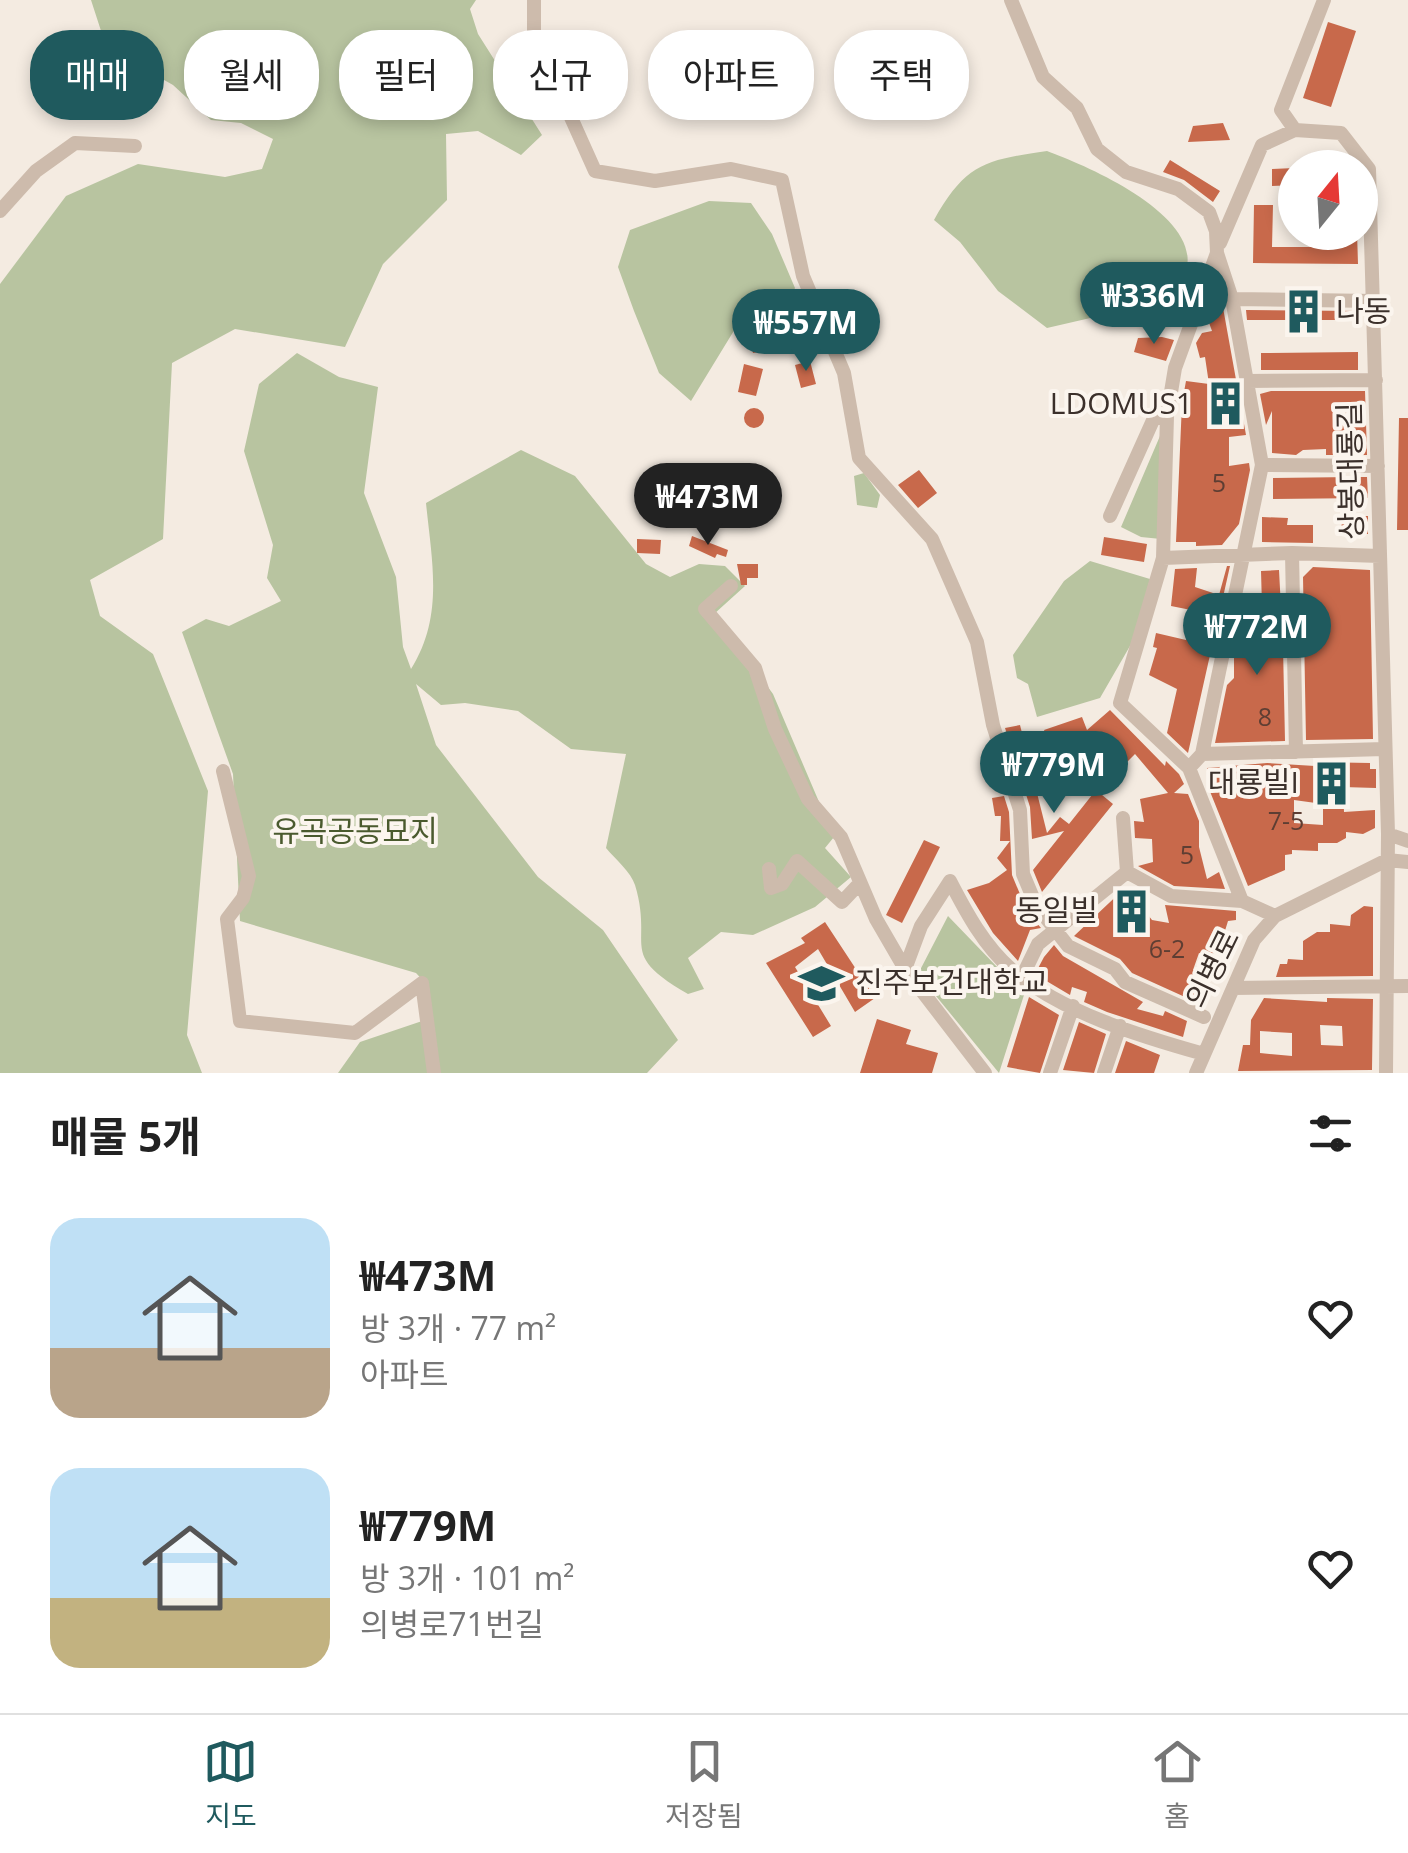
<!DOCTYPE html>
<html lang="ko">
<meta charset="utf-8">
<style>
:root{--surface:#fff;--page:#f2f2f2;--text:#222;--muted:#767676;--line:#e0e0e0;--accent:#1f5a5e}
body{margin:0;font-family:"Open Sans","Noto Sans KR",sans-serif;background:var(--page);color:var(--text);height:100vh;display:flex;flex-direction:column;font-size:38px;white-space:nowrap}
*{box-sizing:border-box;margin:0}
p{font-size:32px;color:var(--muted)}
.icon{flex:none;width:55px;height:55px;fill:none;stroke:currentColor;stroke-width:2;stroke-linecap:round;stroke-linejoin:round}
.map{position:relative;height:1073px;overflow:hidden}
.drawer{display:flex;flex-direction:column;background:var(--surface);flex:1}
.drawer>*{flex:none}
.guide{position:absolute;left:30px;top:30px;width:1350px;height:90px;display:flex;gap:20px}
.needle{width:65px;rotate:18deg}
.buttons{position:absolute;left:1278px;top:150px;display:grid;gap:20px}
.buttons a{display:grid;place-items:center;width:100px;height:100px;border-radius:50%;background:var(--surface);box-shadow:0 5px 15px #0003;font-size:50px}
.price{position:absolute;translate:-50% -85px;padding:0 22px;border-radius:35px;background:var(--accent);color:#fff;font-size:32px;line-height:65px;filter:drop-shadow(0 2px 5px #0008)}
.price::after{content:'';position:absolute;left:50%;top:60px;width:30px;height:22px;margin-left:-15px;background:inherit;clip-path:polygon(0 0,100% 0,50% 100%)}
.price.current{background:#222;color:#fff}
ul{padding:0;list-style:none}
li{display:flex;align-items:center;gap:30px;height:250px;padding:0 50px}
li span{display:grid;place-items:center;flex:none;width:280px;height:200px;border-radius:30px;color:#555}
li>.icon{margin-inline-start:auto}
span .icon{width:120px;height:120px;fill:#fffc;stroke-width:1}
li b{font-size:42px}
h2{display:flex;justify-content:space-between;align-items:center;height:120px;padding:0 50px;font-size:42px}
.tag{padding:0 35px;border-radius:40px;background:var(--surface);box-shadow:0 5px 15px #0003;font-size:35px;line-height:90px}
.tag.current{background:var(--accent);color:#fff}
.dock{display:flex;justify-content:space-around;align-items:center;height:140px;border-top:2px solid var(--line);background:var(--surface);font-size:28px;color:var(--muted)}
.dock a{display:grid;justify-items:center;gap:5px}
.dock .current{color:var(--accent)}
.map>svg:first-child{display:block}
.green{fill:#b8c4a0}
.building{fill:#c8694b;fill-rule:evenodd}
.lines{fill:none;stroke-linecap:round;stroke-linejoin:round}
.minor{stroke:#cdbbac;stroke-width:14}
.labels{text-anchor:middle;stroke-width:8;stroke-linejoin:round;paint-order:stroke}
.number-label{font-size:25px;fill:#5e3e33}
.poi-label{font-size:30px;fill:#3b302b;stroke:#fbf5ee;text-anchor:end}
.street-label{font-size:30px;fill:#3b302b;stroke:#fbf5ee}
.park-label{font-size:30px;fill:#4a5a2e;stroke:#fbf5ee}
</style>
<div class="map">
<svg width="1408" height="1073" viewBox="0 0 1408 1073">
<rect width="100%" height="100%" fill="#f4ebe1"/>
<path class="green" d="M91 0H476L470 9 478 34 542 135 521 155 478 131 446 134 447 200 383 264 345 347 235 329 172 363 163 539 90 580 100 616 153 654 208 791 187 1035 202 1073H0V284L66 196 138 164 225 177 262 169 273 139 241 123 211 120 173 85 125 58 103 37Z
M1047 151C1096 169 1245 234 1164 301L1047 328 998 291 960 242 934 220C966 163 986 160 1047 151Z
M709 201 751 203 772 234 795 288 786 310 749 306 691 401 659 373 634 311 618 267 630 230Z
M297 353 339 377 378 387 364 493 396 577 403 647 411 669C444 616 432 563 426 503L521 450 575 476 646 564 670 577 699 564 725 566 745 586 714 614 773 694 834 837 825 848 851 877 815 907 753 935 721 932 688 958 704 989 688 994C616 952 654 948 635 885 631 872 615 859 606 848L626 754 571 749 518 711 465 703 441 705 416 684 436 745 538 877 603 930 678 1040 647 1073H338L360 1042 431 1018 429 987 416 973 240 921 233 774 182 632 206 619 229 626 281 601 267 578 273 545 244 451 259 384Z
M1160 436 1161 539 1141 537 1121 527Z
M864 473 880 495 877 508 857 505 854 476Z
M1090 561 1150 579 1134 639 1100 698 1037 717 1028 684 1017 678 1013 655 1064 581Z
M948 916 1024 995 999 1073 918 974Z"/>
<path class="building" d="M1328 22 1356 31 1331 107 1303 98Z
M1223 123 1230 140 1188 142 1193 126Z
M1170 160 1220 191 1213 202 1184 180 1163 172Z
M1295 168V185L1272 186V169Z
M1254 205H1273L1272 247H1340V232H1357L1358 264 1253 263Z
M1222 302 1246 435 1229 437V466L1249 463 1250 470 1239 524 1222 545 1196 546V542H1176L1182 403 1186 381 1209 384 1205 357 1200 358 1196 343 1202 333 1212 331 1207 317Z
M1246 310 1359 311V320H1247Z
M786 316 792 346 753 353 747 323Z
M1162 337 1174 340 1166 361 1134 352 1138 338Z
M1358 352V370H1261V353Z
M810 361 816 384 801 388 795 365Z
M744 364 763 369 756 396 738 392Z
M1271 391H1365L1367 455H1326V449L1303 450 1296 455 1272 453V411L1266 425 1260 394Z
M744 418a10 10 0 1 1 20 0a10 10 0 1 1-20 0Z
M1399 418H1408V530H1397Z
M919 470 937 493 918 508 898 485Z
M1352 477H1367L1368 498 1273 499V478Z
M1344 516H1368V534H1339Z
M1262 517 1288 518 1287 525H1313V543L1262 542Z
M692 536 728 550 726 557 717 554 715 558 689 546Z
M1104 537 1147 544 1144 562 1101 555Z
M637 539 661 540 660 554 637 553Z
M737 564H758V578H747V585H741Z
M1227 566H1230L1188 753 1167 733 1177 689 1149 675 1157 648 1153 647 1156 633 1186 640 1196 611 1171 606 1175 569 1197 568 1195 587 1219 595Z
M1313 567 1370 570 1373 739 1306 740 1303 577Z
M1279 570 1281 608H1272L1274 648 1283 647 1285 741 1215 743 1227 685 1234 678V651H1251L1249 606H1262L1261 571Z
M1110 710 1165 766 1166 761 1179 774 1184 784 1174 793 1188 794 1199 821V847L1207 879 1219 872 1225 889 1174 886 1138 866 1153 862 1152 839 1135 838 1134 821 1144 822 1140 799 1168 793 1135 754 1120 769 1064 788 1044 730 1082 717 1087 730Z
M1020 725 1047 833 1060 817 1069 824 1096 790 1113 804 1042 892 1033 870 1064 831 1032 839 1030 807 1005 728Z
M1315 762 1370 763V769H1376V788L1343 787 1344 812 1375 810V828L1363 834 1346 832V838L1337 843H1318V851L1292 850V854L1285 855V870L1248 886 1209 789 1207 768 1267 763 1315 766ZM1294 800 1323 804V825L1294 823Z
M1004 796 1009 812 1012 875 1027 911 1020 920 1029 914 1041 928 1030 930 1018 961 993 933 967 890 989 883 1007 870 997 858 1010 841H1000L1001 816H995L992 798Z
M924 840 940 847 902 923 886 915Z
M1126 887 1152 920 1169 923 1165 905 1236 911V920L1228 921 1224 934 1221 931 1212 957 1199 953 1193 970 1206 975 1196 1002 1132 973 1120 959 1074 936Z
M1364 906 1373 907V976L1276 977 1280 964H1287L1288 959 1303 960V941L1317 932H1330V924L1350 926 1351 915Z
M825 922 875 998 855 1012 818 949 795 967 831 1026 813 1037 766 963 805 943 801 938Z
M1054 945 1063 956 1143 1002 1137 1009 1163 1016 1165 1011 1187 1021 1183 1037 1107 1012 1084 1002 1087 992 1072 987 1070 995 1038 976 1035 974 1044 957Z
M1029 997 1059 1015 1040 1073 1007 1067Z
M1264 998 1327 1002V998L1373 999 1372 1070 1238 1071 1243 1045H1250L1251 1020ZM1320 1025 1342 1026 1343 1046 1321 1045ZM1260 1031 1292 1033V1056L1260 1053Z
M877 1019 911 1030 906 1044 938 1053 932 1073H860Z
M1079 1022 1106 1034 1094 1073 1063 1070Z
M1126 1041 1160 1055 1154 1073H1115Z"/>
<g class="lines">
<path class="minor" d="M534 0V35L595 171 655 181 731 169 782 180 803 276 844 373 859 458 932 539 977 642 993 725 1020 810 1023 874 1036 905 1068 946 1115 969 1125 982 1204 1017
M1011 0 1043 77 1077 108 1097 149 1126 172 1178 189 1209 212 1216 231 1217 253 1175 368 1167 416 1163 558 1120 703 1189 768 1242 901 1275 916
M1324 0 1281 110 1295 130 1341 133 1369 169 1388 834 1386 1073
M0 211 36 171 75 143 135 146
M1220 243 1262 145 1295 130
M1232 299 1375 301
M1247 381 1376 380
M1262 465 1378 466
M1110 516 1154 418 1167 416
M1292 553 1296 752
M1163 558 1292 553 1380 556
M731 586 705 609 755 668 775 729 808 799 841 837 876 919 905 969 985 1073
M1202 754 1384 749
M1189 768 1202 754 1262 465 1232 299 1217 253
M223 771 249 876 243 898 227 919 240 1021 355 1033 422 983 434 1073
M1123 818 1127 872 1171 896 1242 901
M1388 834 1408 841
M769 869 771 888 782 884 797 861 842 902 860 883
M905 969 921 926 950 881C966 912 984 946 1012 970 1063 1013 1140 1036 1204 1054
M1022 977 1038 944 1127 872
M1233 988 1408 986
M1050 1073 1073 1006
M1104 1073 1120 1026
M1196 1073 1254 940 1275 916 1387 860 1408 862"/>
</g>
<defs>
<symbol id="building-bare" viewBox="-9 -9 18 18"><path d="M-4-6H4V6H1V3H-1V6H-4ZM-2.5-4.3h1.7v1.8h-1.7ZM.8-4.3h1.7v1.8H.8ZM-2.5-1h1.7V.8h-1.7ZM.8-1h1.7V.8H.8Z" fill="#1f5a5e" stroke="#fbf5ee" stroke-width="2.5" paint-order="stroke"/></symbol>
<symbol id="school-bare" viewBox="-9 -9 18 18"><path d="M0-5L7-2L0 1L-7-2ZM-4 1L0 2.5L4 1V4Q0 6-4 4Z" fill="#1f5a5e" stroke="#fbf5ee" stroke-width="2.5" paint-order="stroke"/></symbol>
</defs>
<g fill-rule="evenodd">
<use href="#building-bare" x="1272" y="280" width="63" height="63"/>
<use href="#building-bare" x="1194" y="372" width="63" height="63"/>
<use href="#building-bare" x="1300" y="752" width="63" height="63"/>
<use href="#building-bare" x="1100" y="880" width="63" height="63"/>
<use href="#school-bare" x="790" y="952" width="63" height="63"/>
</g>
<g class="labels">
<g class="number-label">
<text x="1219" y="492">5</text>
<text x="1265" y="726">8</text>
<text x="1286" y="830">7-5</text>
<text x="1187" y="864">5</text>
<text x="1167" y="958">6-2</text>
</g>
<g class="poi-label">
<text x="1336" y="322" text-anchor="start">나동</text>
<text x="1193" y="414">LDOMUS1</text>
<text x="1299" y="793">대룡빌I</text>
<text x="1098" y="921">동일빌</text>
<text x="855" y="993" text-anchor="start">진주보건대학교</text>
</g>
<g class="street-label">
<text transform="translate(1351 471) rotate(-91)" y="10">상봉대룡길</text>
<text transform="translate(1213 969) rotate(-64)" y="10">의병로</text>
</g>
<g class="park-label">
<text x="355" y="842">유곡공동묘지</text>
</g>
</g>
</svg>
<div class="buttons">
<a><svg class="needle" viewBox="-14 -14 28 28"><path d="M0-13l5 13h-10z" fill="#e53935"/><path d="M0 13l5-13h-10z" fill="#767676"/></svg></a>
</div>
<b class="price" style="left:1154px;top:347px">₩336M</b>
<b class="price" style="left:806px;top:374px">₩557M</b>
<b class="price current" style="left:708px;top:548px">₩473M</b>
<b class="price" style="left:1257px;top:678px">₩772M</b>
<b class="price" style="left:1054px;top:816px">₩779M</b>
<div class="guide">
<a class="tag current">매매</a>
<a class="tag">월세</a>
<a class="tag">필터</a>
<a class="tag">신규</a>
<a class="tag">아파트</a>
<a class="tag">주택</a>
</div>
</div>
<section class="drawer">
<h2>매물 5개<svg class="icon" aria-label="filters" viewBox="0 0 24 24"><path d="M4 7h16M4 17h16"/><circle cx="9" cy="7" r="2"/><circle cx="15" cy="17" r="2"/></svg></h2>
<ul>
<li><span style="background:linear-gradient(#bfe0f5 65%,#b9a48a 0)"><svg class="icon" aria-label="home" viewBox="0 0 24 24"><path d="M3 11l9-7 9 7M6 9v11h12V9"/></svg></span><div><b>₩473M</b><p>방 3개 · 77 m²</p><p>아파트</p></div><svg class="icon" aria-label="heart" viewBox="0 0 24 24"><path d="M12 20l-8-8c-3-5 5-10 8-4 3-6 11-1 8 4z"/></svg></li>
<li><span style="background:linear-gradient(#bfe0f5 65%,#c2b280 0)"><svg class="icon" aria-label="home" viewBox="0 0 24 24"><path d="M3 11l9-7 9 7M6 9v11h12V9"/></svg></span><div><b>₩779M</b><p>방 3개 · 101 m²</p><p>의병로71번길</p></div><svg class="icon" aria-label="heart" viewBox="0 0 24 24"><path d="M12 20l-8-8c-3-5 5-10 8-4 3-6 11-1 8 4z"/></svg></li>
</ul>
</section>
<nav class="dock">
<a class="current"><svg class="icon" aria-label="map" viewBox="0 0 24 24"><path d="M3 6l6-2 6 2 6-2v14l-6 2-6-2-6 2zM9 4v14M15 6v14"/></svg>지도</a>
<a><svg class="icon" aria-label="saved" viewBox="0 0 24 24"><path d="M7 4h10v16l-5-4-5 4z"/></svg>저장됨</a>
<a><svg class="icon" aria-label="home" viewBox="0 0 24 24"><path d="M3 11l9-7 9 7M6 9v11h12V9"/></svg>홈</a>
</nav>
